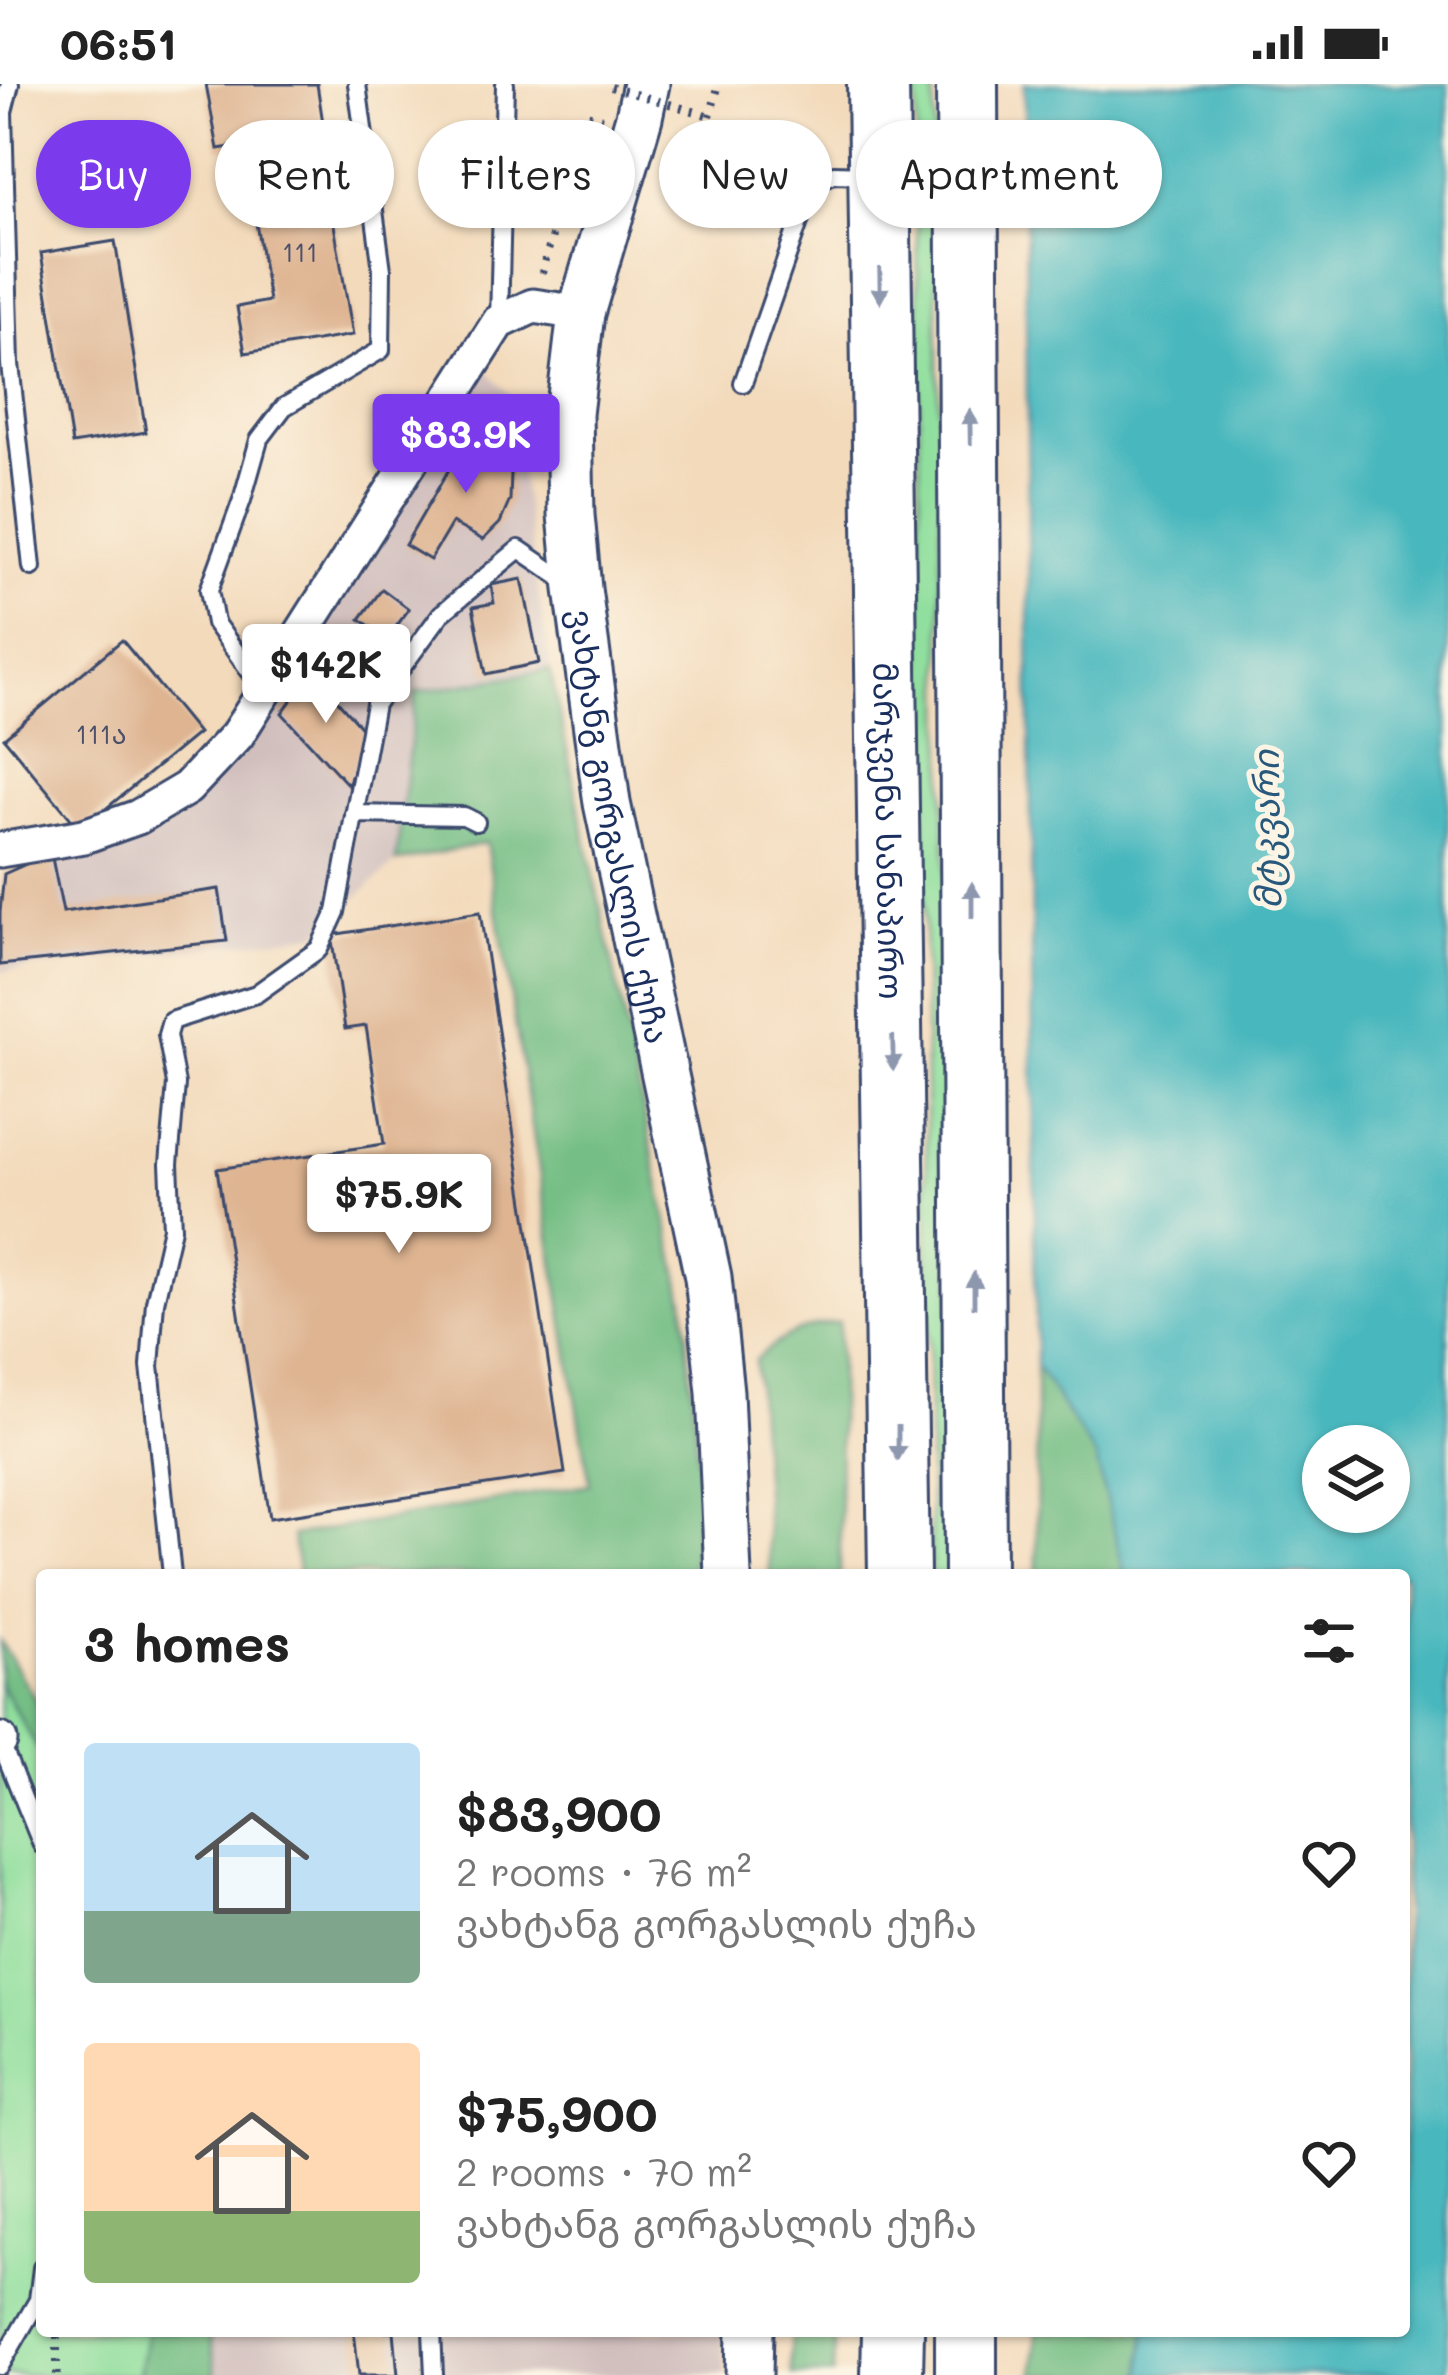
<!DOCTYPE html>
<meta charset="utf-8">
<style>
:root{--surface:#fff;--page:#f6f6f6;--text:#222;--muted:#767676;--accent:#7c3aed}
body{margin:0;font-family:Mali,"Noto Sans Georgian",sans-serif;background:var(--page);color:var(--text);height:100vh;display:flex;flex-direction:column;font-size:45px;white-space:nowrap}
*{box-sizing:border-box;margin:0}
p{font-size:39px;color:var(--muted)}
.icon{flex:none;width:66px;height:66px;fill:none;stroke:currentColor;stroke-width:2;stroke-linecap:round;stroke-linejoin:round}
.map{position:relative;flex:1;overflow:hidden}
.side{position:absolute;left:36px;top:1485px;width:1374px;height:768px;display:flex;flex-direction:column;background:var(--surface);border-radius:12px;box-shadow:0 3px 9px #0004}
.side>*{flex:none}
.guide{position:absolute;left:36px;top:36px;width:1377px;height:108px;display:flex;gap:24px}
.controls{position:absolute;left:1302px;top:1341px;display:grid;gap:24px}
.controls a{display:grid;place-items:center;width:108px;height:108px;border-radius:50%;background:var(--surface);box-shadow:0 3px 9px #0004;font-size:60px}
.price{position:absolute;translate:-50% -102px;padding:0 27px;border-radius:12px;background:#fff;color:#222;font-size:39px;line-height:78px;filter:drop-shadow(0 3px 6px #0008)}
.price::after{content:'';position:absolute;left:50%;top:72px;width:36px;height:27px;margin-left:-18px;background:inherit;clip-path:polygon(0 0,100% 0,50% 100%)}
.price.active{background:var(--accent);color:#fff}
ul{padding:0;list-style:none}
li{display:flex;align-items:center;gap:36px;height:300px;padding:0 48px}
li span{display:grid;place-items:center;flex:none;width:336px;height:240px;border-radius:12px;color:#555}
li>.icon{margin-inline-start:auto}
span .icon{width:144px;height:144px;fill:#fffc;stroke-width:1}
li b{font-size:51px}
h2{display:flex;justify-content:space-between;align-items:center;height:144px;padding:0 48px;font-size:51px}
.pill{padding:0 42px;border-radius:54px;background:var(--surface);box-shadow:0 3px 9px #0004;font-size:42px;line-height:108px}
.pill.active{background:var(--accent);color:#fff}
.status{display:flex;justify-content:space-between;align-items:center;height:84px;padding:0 60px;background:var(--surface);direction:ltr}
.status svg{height:33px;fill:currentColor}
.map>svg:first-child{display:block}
.industrial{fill:#d1bfbe}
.green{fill:#91df9e;stroke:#56877e;stroke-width:3}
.forest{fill:#74be85;stroke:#487672;stroke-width:3}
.water{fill:#48b8be;stroke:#32748e;stroke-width:3;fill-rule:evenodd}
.building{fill:#deb491}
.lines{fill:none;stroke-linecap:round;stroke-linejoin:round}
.lane-casing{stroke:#3b496c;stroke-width:22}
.street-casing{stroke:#3b496c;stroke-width:39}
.secondary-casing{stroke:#3b496c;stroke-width:51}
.highway-casing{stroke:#3b496c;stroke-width:66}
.path{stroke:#3b496c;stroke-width:8;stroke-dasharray:3 9;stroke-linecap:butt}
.lane{stroke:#fff;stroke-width:16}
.street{stroke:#fff;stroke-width:33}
.secondary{stroke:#fff;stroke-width:45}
.highway{stroke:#fff;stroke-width:60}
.path-bridge{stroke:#3b496c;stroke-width:8;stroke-dasharray:3 9;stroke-linecap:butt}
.oneway{fill:#8d97ae}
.labels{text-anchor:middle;stroke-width:10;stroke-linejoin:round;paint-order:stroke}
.number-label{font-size:27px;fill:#4c506b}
.street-label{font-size:33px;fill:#1b2f5e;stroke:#fcf5e5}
.water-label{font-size:36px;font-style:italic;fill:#28587b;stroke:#fcf5e5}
</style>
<div class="status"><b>06:51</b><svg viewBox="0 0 49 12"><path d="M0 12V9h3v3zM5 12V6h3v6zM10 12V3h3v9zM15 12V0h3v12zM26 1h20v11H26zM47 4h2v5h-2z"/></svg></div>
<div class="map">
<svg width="1448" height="2291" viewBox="0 0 1448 2291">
<rect width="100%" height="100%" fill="#fcf5e5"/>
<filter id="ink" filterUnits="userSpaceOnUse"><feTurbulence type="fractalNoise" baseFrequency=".00833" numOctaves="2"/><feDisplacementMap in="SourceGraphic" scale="24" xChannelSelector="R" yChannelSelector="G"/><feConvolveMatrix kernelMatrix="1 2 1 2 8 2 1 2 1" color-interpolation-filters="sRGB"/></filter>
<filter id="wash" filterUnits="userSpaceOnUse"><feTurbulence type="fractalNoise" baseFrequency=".004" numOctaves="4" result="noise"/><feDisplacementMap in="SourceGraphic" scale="48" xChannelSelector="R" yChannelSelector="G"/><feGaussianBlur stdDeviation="2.7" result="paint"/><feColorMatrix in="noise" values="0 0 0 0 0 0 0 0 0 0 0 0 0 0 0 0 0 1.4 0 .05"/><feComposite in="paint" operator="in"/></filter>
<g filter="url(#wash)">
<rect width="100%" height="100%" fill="#f3dabb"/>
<path class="industrial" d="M487 286 509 310 550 586 416 609 396 778 316 850 0 888 2 794 52 773 109 761 183 731 259 643Z
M210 2247H723L725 2291H216Z"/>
<path class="green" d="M916 0H934L956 1491H931Z
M0 1600 42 1672V2247H147L139 2291H0Z"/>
<path class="forest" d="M550 586 684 1216 699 1393 692 1491H299L292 1452 590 1400 486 759 396 778 416 608Z
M839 1238 840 1491H770L755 1276C785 1250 800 1243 839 1238Z
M1036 1281 1096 1374 1125 1491H1037Z
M0 1557 42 1626V1672L0 1600Z
M147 2247H210L216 2291H139Z
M791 2247H835L833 2291H792Z
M1037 2247H1146L1143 2291H1035Z"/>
<path class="water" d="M1024 0H1448V2291H1143L1146 2247H1404V1491H1125L1096 1374 1036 1281ZM1323 1362H1389V1428H1323Z"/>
<g id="blocks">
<path class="building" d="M206 0H317L323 39 303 43 315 120 330 118 353 251 245 269 237 223 269 217 243 61 218 65Z
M115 157 146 348 72 360 41 169Z
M473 344 483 348 501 366 511 390 510 416 500 439 483 456 452 439 430 476 405 461Z
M522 495 539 579 486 590 473 523 494 519 491 501Z
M382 505 409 525 387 555 400 564 379 594 353 575 374 545 360 535Z
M122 556 198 649 80 746 4 654Z
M312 588 366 649 348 701 282 629Z
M51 769 63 828 219 805 227 857 0 881V828L4 790Z
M480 828 565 1389 270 1434 217 1085 384 1060 366 942 345 945 331 851Z
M354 2247H394L398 2291H359Z"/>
</g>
</g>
<g filter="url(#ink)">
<use href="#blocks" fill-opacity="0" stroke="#3b496c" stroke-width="3"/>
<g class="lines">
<defs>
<path id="lane" d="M10 0 3 28 10 280 32 483
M499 238 505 0
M743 299 813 98 834 90 866 91
M265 608 215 539 209 506 242 416 259 356 284 323 381 266 382 186 357 0
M354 730 464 732 476 738
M172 1491 150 1282 155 1218 172 1144 169 1080 176 1000 167 951 171 937 256 910 319 865 336 828 375 620 441 530 519 465 572 501
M0 1657 42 1761
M432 2247 434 2291
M0 2282 38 2216 42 2184"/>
<path id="street" d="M0 766 84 752 138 733 187 704 237 651 499 238 533 222 581 229
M0 1656V1657"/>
<g id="secondary">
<path id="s1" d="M646 0 639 33 581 229 569 330 571 431 578 505 607 719 708 1193 720 1308 728 1491"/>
<path d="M749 2291 750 2247"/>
</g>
<g id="highway">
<path id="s2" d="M878 0C881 497 895 994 899 1491"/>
<path d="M967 0 975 1491"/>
<path d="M892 2291 893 2247"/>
<path d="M966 2291V2247"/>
</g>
</defs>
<use href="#lane" class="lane-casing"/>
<use href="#street" class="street-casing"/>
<use href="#secondary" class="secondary-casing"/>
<use href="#highway" class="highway-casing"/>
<path class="path" d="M710 32 719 0
M542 189 585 30 602 34
M57 2291V2247"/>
<use href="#lane" class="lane"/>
<use href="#street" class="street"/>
<use href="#secondary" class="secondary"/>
<use href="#highway" class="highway"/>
<path class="path-bridge" d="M611 3 710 32"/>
</g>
<defs><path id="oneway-solid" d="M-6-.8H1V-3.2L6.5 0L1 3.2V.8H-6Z" transform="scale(3)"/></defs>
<g class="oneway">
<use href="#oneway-solid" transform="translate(880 201) rotate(89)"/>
<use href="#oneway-solid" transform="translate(970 343) rotate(-91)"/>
<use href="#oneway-solid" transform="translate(972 816) rotate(-90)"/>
<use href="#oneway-solid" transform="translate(893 969) rotate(89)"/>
<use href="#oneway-solid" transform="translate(974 1206) rotate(-90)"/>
<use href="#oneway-solid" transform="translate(898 1359) rotate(90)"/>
</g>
</g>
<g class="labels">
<g class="number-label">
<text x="300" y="178">111</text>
<text x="101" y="660">111ა</text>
</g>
<g class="street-label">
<text dy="12" stroke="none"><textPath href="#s1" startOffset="756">ვახტანგ გორგასლის ქუჩა</textPath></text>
<text dy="12" stroke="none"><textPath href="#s2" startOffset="747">მარჯვენა სანაპირო</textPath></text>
</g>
<g class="water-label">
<text transform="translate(1267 746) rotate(-91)" y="13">მტკვარი</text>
</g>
</g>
</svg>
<div class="controls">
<a><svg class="icon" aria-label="layers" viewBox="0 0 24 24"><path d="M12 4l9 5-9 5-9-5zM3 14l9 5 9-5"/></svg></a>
</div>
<b class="price active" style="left:466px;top:412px">$83.9K</b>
<b class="price" style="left:326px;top:642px">$142K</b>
<b class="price" style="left:399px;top:1172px">$75.9K</b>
<div class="guide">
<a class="pill active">Buy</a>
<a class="pill">Rent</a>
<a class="pill">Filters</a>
<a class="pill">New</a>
<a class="pill">Apartment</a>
</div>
<section class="side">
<h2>3 homes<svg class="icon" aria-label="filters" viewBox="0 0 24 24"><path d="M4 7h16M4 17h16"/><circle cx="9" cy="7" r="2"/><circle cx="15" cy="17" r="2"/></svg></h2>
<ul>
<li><span style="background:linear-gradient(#bfe0f5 70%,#7fa58c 0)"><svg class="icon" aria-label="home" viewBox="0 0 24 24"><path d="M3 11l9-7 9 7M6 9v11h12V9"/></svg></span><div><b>$83,900</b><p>2 rooms · 76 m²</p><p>ვახტანგ გორგასლის ქუჩა</p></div><svg class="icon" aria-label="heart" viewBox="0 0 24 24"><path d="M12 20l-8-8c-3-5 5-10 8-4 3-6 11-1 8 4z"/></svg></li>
<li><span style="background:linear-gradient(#ffd9b3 70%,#8fb573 0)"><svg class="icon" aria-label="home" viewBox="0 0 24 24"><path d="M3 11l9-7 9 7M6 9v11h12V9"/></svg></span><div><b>$75,900</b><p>2 rooms · 70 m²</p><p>ვახტანგ გორგასლის ქუჩა</p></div><svg class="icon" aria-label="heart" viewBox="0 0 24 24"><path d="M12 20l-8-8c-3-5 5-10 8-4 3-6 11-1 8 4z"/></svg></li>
</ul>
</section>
</div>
